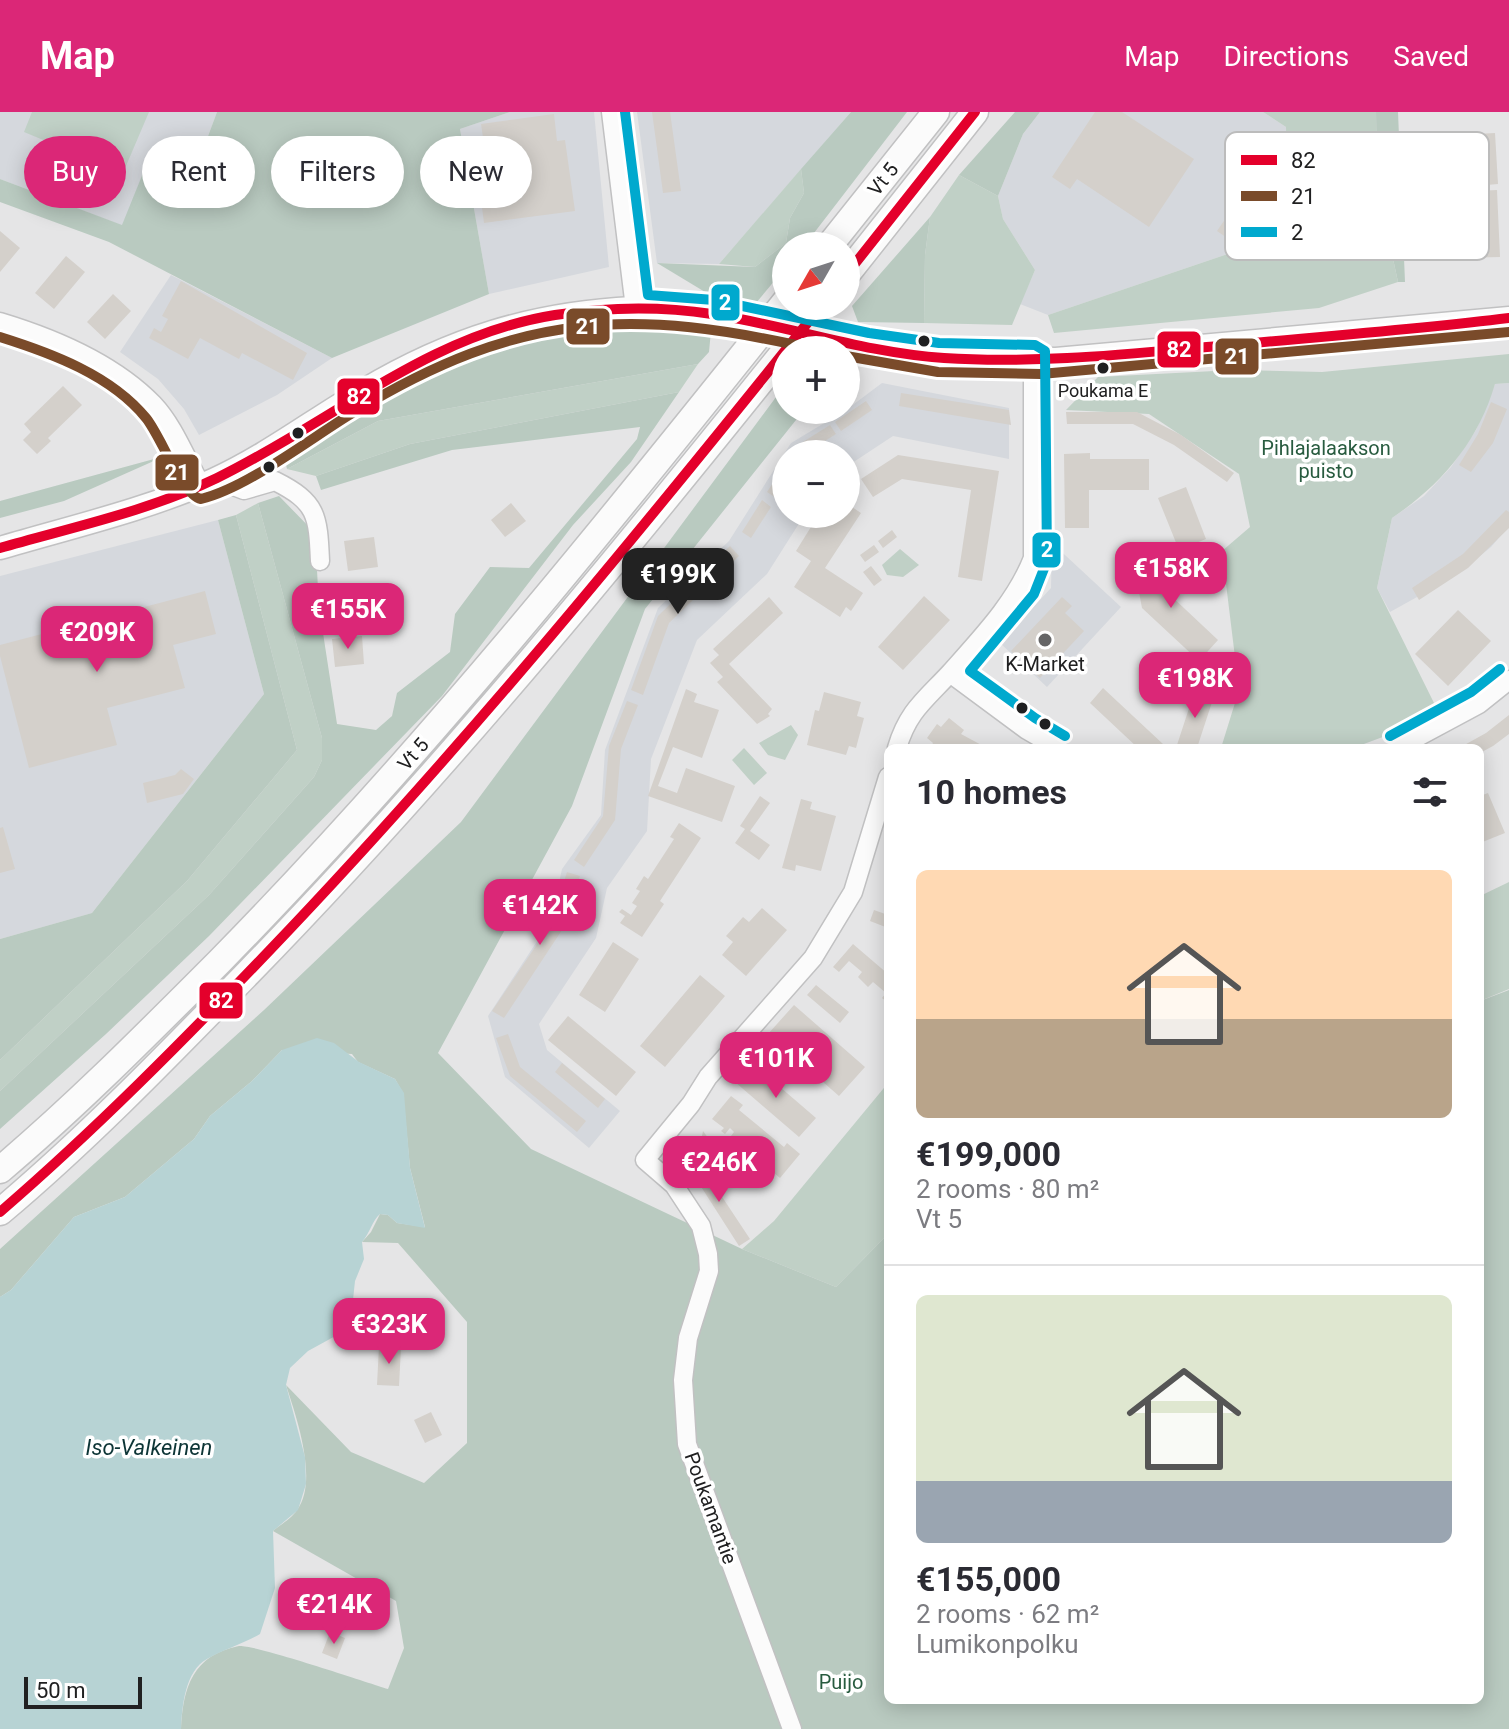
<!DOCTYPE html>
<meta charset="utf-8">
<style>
:root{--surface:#fff;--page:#f7f7f7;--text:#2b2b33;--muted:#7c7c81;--line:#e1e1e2;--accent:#db2777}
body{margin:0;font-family:Roboto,sans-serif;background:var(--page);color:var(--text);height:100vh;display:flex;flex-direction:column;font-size:30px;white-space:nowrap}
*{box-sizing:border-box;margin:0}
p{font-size:26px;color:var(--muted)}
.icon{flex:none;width:44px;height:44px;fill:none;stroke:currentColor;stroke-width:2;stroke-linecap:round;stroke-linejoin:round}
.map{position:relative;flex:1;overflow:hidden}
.side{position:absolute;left:884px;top:632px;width:600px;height:960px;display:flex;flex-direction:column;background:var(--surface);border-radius:12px;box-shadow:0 4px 20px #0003}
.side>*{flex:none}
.banner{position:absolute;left:24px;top:24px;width:740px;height:72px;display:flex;gap:16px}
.needle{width:52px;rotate:231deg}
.buttons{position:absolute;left:772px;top:120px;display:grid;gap:16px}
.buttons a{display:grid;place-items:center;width:88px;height:88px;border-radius:50%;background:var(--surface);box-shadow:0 4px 20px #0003;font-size:40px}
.scale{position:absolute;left:24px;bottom:20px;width:118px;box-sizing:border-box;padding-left:8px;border:4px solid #202021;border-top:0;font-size:22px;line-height:28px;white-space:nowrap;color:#202021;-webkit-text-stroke:6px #fff;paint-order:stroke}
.price{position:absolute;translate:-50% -68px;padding:0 18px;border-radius:16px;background:var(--accent);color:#fff;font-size:26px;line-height:52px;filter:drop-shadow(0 2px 4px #0008)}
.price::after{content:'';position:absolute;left:50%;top:48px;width:24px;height:18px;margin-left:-12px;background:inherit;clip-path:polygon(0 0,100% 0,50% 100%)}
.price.selected{background:#222;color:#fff}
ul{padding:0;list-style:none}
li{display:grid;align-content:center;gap:16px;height:424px;padding:0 32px}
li+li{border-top:2px solid var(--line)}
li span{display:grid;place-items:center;height:248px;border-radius:12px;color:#555}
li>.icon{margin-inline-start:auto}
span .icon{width:144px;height:144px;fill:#fffc;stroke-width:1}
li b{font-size:34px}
h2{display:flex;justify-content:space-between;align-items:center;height:96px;padding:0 32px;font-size:34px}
.chip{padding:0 28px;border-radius:36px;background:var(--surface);box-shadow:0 4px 20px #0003;font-size:28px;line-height:72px}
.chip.selected{background:var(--accent);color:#fff}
header{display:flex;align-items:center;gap:48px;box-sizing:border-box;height:112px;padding:0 40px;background:var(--accent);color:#fff}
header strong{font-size:38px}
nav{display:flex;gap:44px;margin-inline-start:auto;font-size:28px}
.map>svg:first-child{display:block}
.built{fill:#d5d8dd}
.green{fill:#c0d0c6}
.forest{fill:#b9cac0}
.water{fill:#b7d3d4}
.building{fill:#d4d0cb}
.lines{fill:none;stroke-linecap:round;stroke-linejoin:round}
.minor-casing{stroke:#c1c1c2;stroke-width:21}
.major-casing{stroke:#c1c1c2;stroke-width:25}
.highway-casing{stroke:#c1c1c2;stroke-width:29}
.minor{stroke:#fbfbfb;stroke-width:18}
.major{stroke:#fbfbfb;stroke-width:22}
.highway{stroke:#fbfbfb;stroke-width:26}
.major-bridge-casing{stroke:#c1c1c2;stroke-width:25;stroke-linecap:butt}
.major-bridge{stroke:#fbfbfb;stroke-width:22}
.bus-1-casing{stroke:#fff;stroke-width:16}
.bus-2-casing{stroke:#fff;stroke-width:16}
.bus-3-casing{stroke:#fff;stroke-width:16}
.bus-1{stroke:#e4002b;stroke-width:10}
.bus-2{stroke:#7a4b2a;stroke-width:10}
.bus-3{stroke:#00a9ce;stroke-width:10}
.bus-dot{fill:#202021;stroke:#fff;stroke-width:3}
.poi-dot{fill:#656566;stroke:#fff;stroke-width:3}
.labels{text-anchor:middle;stroke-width:7;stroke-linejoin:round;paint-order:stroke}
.bus-label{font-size:18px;fill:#202021;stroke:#fff}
.street-label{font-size:20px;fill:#202021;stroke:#fff}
.park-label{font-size:20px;fill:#285b3f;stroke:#fff}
.poi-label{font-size:20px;fill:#202021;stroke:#fff}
.water-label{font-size:22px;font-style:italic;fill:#0d3536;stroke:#fff}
.key{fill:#fff;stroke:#bcbcbc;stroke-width:2}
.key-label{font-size:22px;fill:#202021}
.line-badge{stroke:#fff;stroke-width:3}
.badge-label{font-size:22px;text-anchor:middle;font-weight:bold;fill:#fff}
</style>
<header>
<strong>Map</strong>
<nav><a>Map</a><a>Directions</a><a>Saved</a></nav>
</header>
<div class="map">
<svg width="1509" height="1617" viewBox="0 0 1509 1617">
<rect width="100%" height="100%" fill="#e5e5e6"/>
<path class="built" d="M0 0H217L201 43 143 61 123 114 0 67Z
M510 0H594L609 155 489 182 460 17Z
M637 0H851L719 152 657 151Z
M1040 0H1263L1286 15 1287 93 1263 130 1048 203 1020 192 1035 158 1003 107 998 84 1023 22Z
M171 163 332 246 277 283 199 323 184 297 158 267 120 240Z
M882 271 1009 296V347L893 324 846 355V342H786V402H805L767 462 697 528 651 647 647 719 607 776 596 826 539 912 547 938 620 999 589 1036 505 965 488 904 551 808 562 757 601 703 605 638 658 496 729 429 791 331 846 298Z
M1509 271V414L1491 435 1455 464 1390 500 1377 476 1392 406 1424 384 1451 355 1476 318 1495 272Z
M218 408 264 582 92 801 0 827V464Z
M1052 431 1121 495 1047 575 1000 531 1051 476Z"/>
<path class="green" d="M32 0H149L123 61 24 20Z
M1263 0H1376L1377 72 1398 170 1319 196 1054 221 1048 203 1263 130 1287 92 1286 15Z
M801 57 804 81 790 106 786 131 755 155 719 152Z
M959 63 998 84 1003 107 1035 158 1012 213 924 211 925 143 930 105Z
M1509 242V271L1495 272C1478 330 1441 373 1392 406L1377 476 1435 593 1404 609 1407 616 1353 636H1221L1239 578 1222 439 1250 415 1239 362 1149 302 1066 298 1098 265 1234 258 1322 260Z
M698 252 679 280 410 332 316 364 287 357 378 309Z
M258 391 322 626V648L314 665 209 783 0 979V948L187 769 297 638 236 403Z
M900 437 919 453 903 465 887 463 882 453Z
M791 613 798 623 785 648 768 643 759 631Z
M744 636 767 661 754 673 732 648Z
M1509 770V877L1480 889V784Z
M888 971V1122L836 1175 742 1137 774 1109Z"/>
<path class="forest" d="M217 0H510L460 17 489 182 332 246 109 130 0 90V67L122 113 143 61 201 43Z
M851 0H907L804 134H786V155L756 191 710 183 657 151 755 155 786 131 790 106 804 81 801 57Z
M1015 0H1040L1023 22 998 84 959 63Z
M1376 0H1398L1405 170H1398L1377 72Z
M930 105 925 143 924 211 858 210 852 194Z
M637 214 711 219 709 240 698 252 378 309 287 357 284 344 436 262 534 220Z
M782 277 786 278V298H804L645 497 572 694 438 941 531 1037 742 1137 836 1175 888 1122V1588H1480V889L1509 878V1617H181C183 1575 193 1543 239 1534 253 1532 366 1570 388 1577L404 1536 396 1489 273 1419C280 1413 292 1406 297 1398 319 1369 296 1304 286 1273L351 1340 424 1371 467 1331V1210L398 1131 362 1130 371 1120 380 1102 388 1103 397 1111 425 1115 410 1056 403 981 395 967 358 950 352 942 282 938 252 969 210 1004 194 1027 125 1085 74 1105 11 1178 0 1185V1137L264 898 461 710Z
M679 280 631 350 573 413 442 584 209 824 106 922 0 1017V979L209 783 314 665 322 648V626L258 391 279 384 315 421 319 495 337 612 376 618 392 604 397 581 450 540 455 502 490 455 529 456 637 327 640 315 452 338 321 378 316 364 410 332Z
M165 344 64 389 0 406V389Z
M236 403 297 638 187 769 0 948V827L92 801 264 582 218 408Z"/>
<path class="water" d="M317 926 334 931 359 950 395 967 404 981 410 1056 425 1116 397 1111 388 1103 380 1102C372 1109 370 1121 362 1130L364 1147 355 1169 350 1216 308 1239 290 1256 286 1273 305 1345 306 1372 298 1398 273 1419 275 1476 260 1522C243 1532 224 1537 207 1547 185 1559 182 1595 181 1617H0V1185L11 1178 74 1105 125 1085 194 1027 210 1004 252 969 282 938Z"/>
<path class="building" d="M652 0H670L681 79 663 81Z
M1095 0H1122L1194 47 1149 115 1077 67 1070 77 1052 65Z
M554 2 557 29 565 28 575 99 484 111 475 41 485 39 481 12Z
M1495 21 1498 72 1464 75V65L1459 66 1458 48H1463L1462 35H1458L1457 23Z
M1497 78 1500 145 1460 146V133H1466V122H1460L1459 104 1465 103V93H1459L1458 80Z
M1230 100 1243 109 1230 128 1217 119Z
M0 119 20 136 0 160Z
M66 144 85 160 54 197 35 181Z
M181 169 307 241 293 268 242 241 239 247 200 226 188 247 149 226 154 216 161 220 168 207 162 204Z
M113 182 131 199 105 227 87 210Z
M63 274 82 293 48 326 51 329 37 342 23 328 31 320 24 312Z
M901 281 1009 298 1011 313 899 294Z
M866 289 872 298 841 319 835 310Z
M1491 290 1507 297 1493 331 1471 360 1459 353 1478 322Z
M1066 300H1137L1181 323 1234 361 1227 370 1174 333 1133 312H1067Z
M830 313 836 322 804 342 798 333Z
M1090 341V347H1149V378H1089V416H1065L1064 342Z
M898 343 999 359 982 469 958 465 971 378 902 367 873 385 861 367Z
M786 351V371L776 386 767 380Z
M1186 375 1206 427 1179 438 1158 386Z
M762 388 771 395 751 426 742 420Z
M511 391 526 409 505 425 491 408Z
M846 391 861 401 825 456 863 481 851 499 846 495 840 505 794 475 811 449 796 439 819 402H846Z
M1506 398 1509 400V416L1468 456 1419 488 1412 476 1463 442Z
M892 418 897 425 883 436 878 429Z
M374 425 378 455 348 459 344 429Z
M874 433 879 440 865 450 860 443Z
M730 434 739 444 669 511 643 583 631 578 658 504Z
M1163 448 1169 482 1218 528 1199 549 1142 496 1134 454Z
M871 454 882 468 874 474 863 460Z
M205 479 216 522 173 533 185 576 107 596 117 633 29 656 0 544V533Z
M924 484 950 508 903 558 878 535Z
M769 485 783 501 729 552 772 597 768 602 770 604 757 612 717 570 723 565 710 551 719 543 713 537Z
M1062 485 1072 494 1065 501 1084 519 1040 566 1011 539Z
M1458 498 1491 529 1448 574 1415 542Z
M362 524 364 552 335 555 332 527Z
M1103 576 1163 632 1159 636H1138L1090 591Z
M686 577 697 582 694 590 719 598 702 646 673 635 658 674 677 681 686 656 735 674 722 710 648 684Z
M1195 578 1214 584 1197 636H1176Z
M824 580 861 590 857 604 864 606 856 636 849 634 846 643 807 633 815 598 819 599Z
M627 589 638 593 621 637 615 708 584 755 574 748 603 704 609 634Z
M1509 603V622L1493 634 1480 641V636H1459L1486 621Z
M949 606 964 618 961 622 987 636H930L933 631 927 626 937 612 941 615Z
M181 657 194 667 183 682 147 691 143 671 175 663Z
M1488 681 1505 721 1480 731V684Z
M760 684 770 691 750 719 770 733 759 748 735 731 745 717 740 714Z
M801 687 812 690 810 697 836 704 821 759 796 753 795 759 782 756Z
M679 711 701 726 660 789 664 792 642 825 620 811 625 804 619 800 622 797 631 803 637 794 632 791 640 779 636 777 644 764 648 767 674 727 670 725Z
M3 715 15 757 0 761V716Z
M567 760 580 764 562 818 504 906 492 899 550 813Z
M762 796 787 818 746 864 722 843 733 830 726 824 743 805 749 810Z
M874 798 888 803V816L870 809Z
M613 830 639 847 605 900 579 883Z
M853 832 888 862V891L882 886 886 881 873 870 868 875 858 865 862 860 849 849 839 860 833 855Z
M700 863 725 884 665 955 640 934Z
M816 873 849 900 840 911 807 883Z
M794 893 865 955 839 984 768 922Z
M568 904 636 960 616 984 548 928Z
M508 922 520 955 586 1009 577 1020 510 964 496 926Z
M562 951 605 987 598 996 555 960Z
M752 951 816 1006 799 1025 735 970Z
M731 984 743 993 739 998 784 1035 787 1031 800 1042 780 1066 768 1056 766 1058 762 1055 767 1049 756 1045 759 1042 753 1037 751 1041 741 1033 744 1029 738 1024 735 1028 731 1024 734 1020 730 1016 725 1022 721 1019 724 1016 712 1007Z
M703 1019 720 1042 712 1047 701 1029Z
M695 1044 750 1127 739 1134 691 1059Z
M379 1234 401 1235 399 1274 377 1273Z
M431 1300 442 1323 425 1331 414 1308Z
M330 1520 345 1526 337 1547 322 1541Z"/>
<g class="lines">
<defs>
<path id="minor" d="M611 0 635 196
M0 210C53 226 114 252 153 292 174 314 186 347 201 373
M215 367 244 378 275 369C317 390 318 403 320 449
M950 561 1027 618 1058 636
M897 636C908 599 925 588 950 561 981 526 1016 490 1033 446V247
M1397 636 1479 592 1509 568
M792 1617 687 1332 683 1268 688 1226 709 1159 708 1142 701 1114 674 1073 645 1048 691 992 708 965 813 846 853 780 888 665"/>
<path id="major" d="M867 235 938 245 1056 247 1509 206
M0 436C71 415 145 398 213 368 266 344 314 307 364 278 450 227 532 201 633 196 658 195 685 200 711 202"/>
<path id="highway" d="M829 134 936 0
M846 163 975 0
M0 1058C77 993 148 921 219 850 423 642 605 416 786 189
M0 1100C88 1026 168 943 248 861 453 651 638 423 821 194"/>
</defs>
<use href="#minor" class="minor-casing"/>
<use href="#major" class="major-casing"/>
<use href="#highway" class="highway-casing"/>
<use href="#minor" class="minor"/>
<use href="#major" class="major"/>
<use href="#highway" class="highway"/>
<defs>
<path id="major-bridge" d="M711 202 867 235"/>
</defs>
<use href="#major-bridge" class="major-bridge-casing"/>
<use href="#major-bridge" class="major-bridge"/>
<defs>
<path id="bus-1" d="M846 163 975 0
M0 436C73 415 149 399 217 366 330 311 428 223 555 203 607 195 660 194 712 202 790 214 865 241 944 246 1036 252 1128 242 1219 234 1316 225 1413 218 1509 206
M0 1100C95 1018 183 929 269 839 465 634 644 415 821 194"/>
<path id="bus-2" d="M0 225C51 241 111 263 146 306 161 324 182 383 201 387 247 376 311 326 354 300 520 199 632 195 818 238
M846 244 938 260 1041 262 1509 220"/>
<path id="bus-3" d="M625 0 648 183 714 188 869 221 939 231 1035 233 1045 239 1047 449 1034 482 970 559 1035 606 1065 624
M1390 624 1471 580 1500 557"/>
</defs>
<use href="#bus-1" class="bus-1-casing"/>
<use href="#bus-2" class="bus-2-casing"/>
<use href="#bus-3" class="bus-3-casing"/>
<use href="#bus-1" class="bus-1"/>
<use href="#bus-2" class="bus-2"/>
<use href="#bus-3" class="bus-3"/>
</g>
<g class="bus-dot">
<circle cx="924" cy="229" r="7"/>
<circle cx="1103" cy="256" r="7"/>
<circle cx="298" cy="321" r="7"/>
<circle cx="269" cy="355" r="7"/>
<circle cx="1022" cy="596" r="7"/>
<circle cx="1045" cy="612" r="7"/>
</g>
<circle class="poi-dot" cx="1045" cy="528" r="8"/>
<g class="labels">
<g class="bus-label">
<text x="1103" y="285">Poukama E</text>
</g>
<g class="street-label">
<text transform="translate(883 67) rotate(-52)" y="7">Vt 5</text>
<text transform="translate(413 642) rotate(-49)" y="7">Vt 5</text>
<text transform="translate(711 1396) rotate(70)" y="7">Poukamantie</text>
</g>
<g class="park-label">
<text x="1326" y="343">Pihlajalaakson<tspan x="1326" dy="23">puisto</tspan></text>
<text x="841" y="1577">Puijo</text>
</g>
<g class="poi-label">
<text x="1045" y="559">K-Market</text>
</g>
<g class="water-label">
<text x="149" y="1343">Iso-Valkeinen</text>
</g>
</g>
<rect x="1225" y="20" width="264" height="128" rx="12" class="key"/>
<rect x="1241" y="43" width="36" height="10" fill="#e4002b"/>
<rect x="1241" y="79" width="36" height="10" fill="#7a4b2a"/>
<rect x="1241" y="115" width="36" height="10" fill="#00a9ce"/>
<g class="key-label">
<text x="1291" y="56">82</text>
<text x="1291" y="92">21</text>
<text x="1291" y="128">2</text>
</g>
<g class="line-badge">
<rect x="710" y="171" width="31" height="39" rx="8" fill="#00a9ce"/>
<rect x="565" y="195" width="46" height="39" rx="8" fill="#7a4b2a"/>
<rect x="1156" y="218" width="46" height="39" rx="8" fill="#e4002b"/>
<rect x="1214" y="225" width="46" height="39" rx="8" fill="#7a4b2a"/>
<rect x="336" y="265" width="45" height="39" rx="8" fill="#e4002b"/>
<rect x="154" y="341" width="46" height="39" rx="8" fill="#7a4b2a"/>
<rect x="1031" y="419" width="31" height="38" rx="8" fill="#00a9ce"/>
<rect x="198" y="869" width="46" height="39" rx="8" fill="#e4002b"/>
</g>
<g class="badge-label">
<text x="725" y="198">2</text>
<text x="588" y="222">21</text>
<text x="1179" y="245">82</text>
<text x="1237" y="252">21</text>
<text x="359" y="292">82</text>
<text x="177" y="368">21</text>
<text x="1047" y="445">2</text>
<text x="221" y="896">82</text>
</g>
</svg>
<div class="buttons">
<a><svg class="needle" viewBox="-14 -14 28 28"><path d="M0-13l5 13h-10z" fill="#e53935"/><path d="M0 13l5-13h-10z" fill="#7c7c81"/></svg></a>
<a>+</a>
<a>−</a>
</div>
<div class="scale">50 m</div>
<b class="price" style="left:1171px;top:498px">€158K</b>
<b class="price selected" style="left:678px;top:504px">€199K</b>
<b class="price" style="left:348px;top:539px">€155K</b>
<b class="price" style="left:97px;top:562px">€209K</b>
<b class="price" style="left:1195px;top:608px">€198K</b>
<b class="price" style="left:540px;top:835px">€142K</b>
<b class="price" style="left:776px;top:988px">€101K</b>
<b class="price" style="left:719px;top:1092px">€246K</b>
<b class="price" style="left:389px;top:1254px">€323K</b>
<b class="price" style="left:334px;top:1534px">€214K</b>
<div class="banner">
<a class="chip selected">Buy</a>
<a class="chip">Rent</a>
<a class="chip">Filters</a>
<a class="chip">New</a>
</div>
<section class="side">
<h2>10 homes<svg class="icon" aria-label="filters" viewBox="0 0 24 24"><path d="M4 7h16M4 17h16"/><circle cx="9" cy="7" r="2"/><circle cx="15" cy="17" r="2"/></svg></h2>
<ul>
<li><span style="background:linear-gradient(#ffd9b3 60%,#b9a48a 0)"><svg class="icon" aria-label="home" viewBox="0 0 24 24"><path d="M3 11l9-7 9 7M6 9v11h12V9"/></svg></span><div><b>€199,000</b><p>2 rooms · 80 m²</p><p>Vt 5</p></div></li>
<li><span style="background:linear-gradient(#dfe7d0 75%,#9aa5b1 0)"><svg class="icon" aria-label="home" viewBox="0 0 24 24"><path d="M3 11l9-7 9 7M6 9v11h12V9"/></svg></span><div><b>€155,000</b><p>2 rooms · 62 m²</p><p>Lumikonpolku</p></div></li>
</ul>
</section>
</div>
